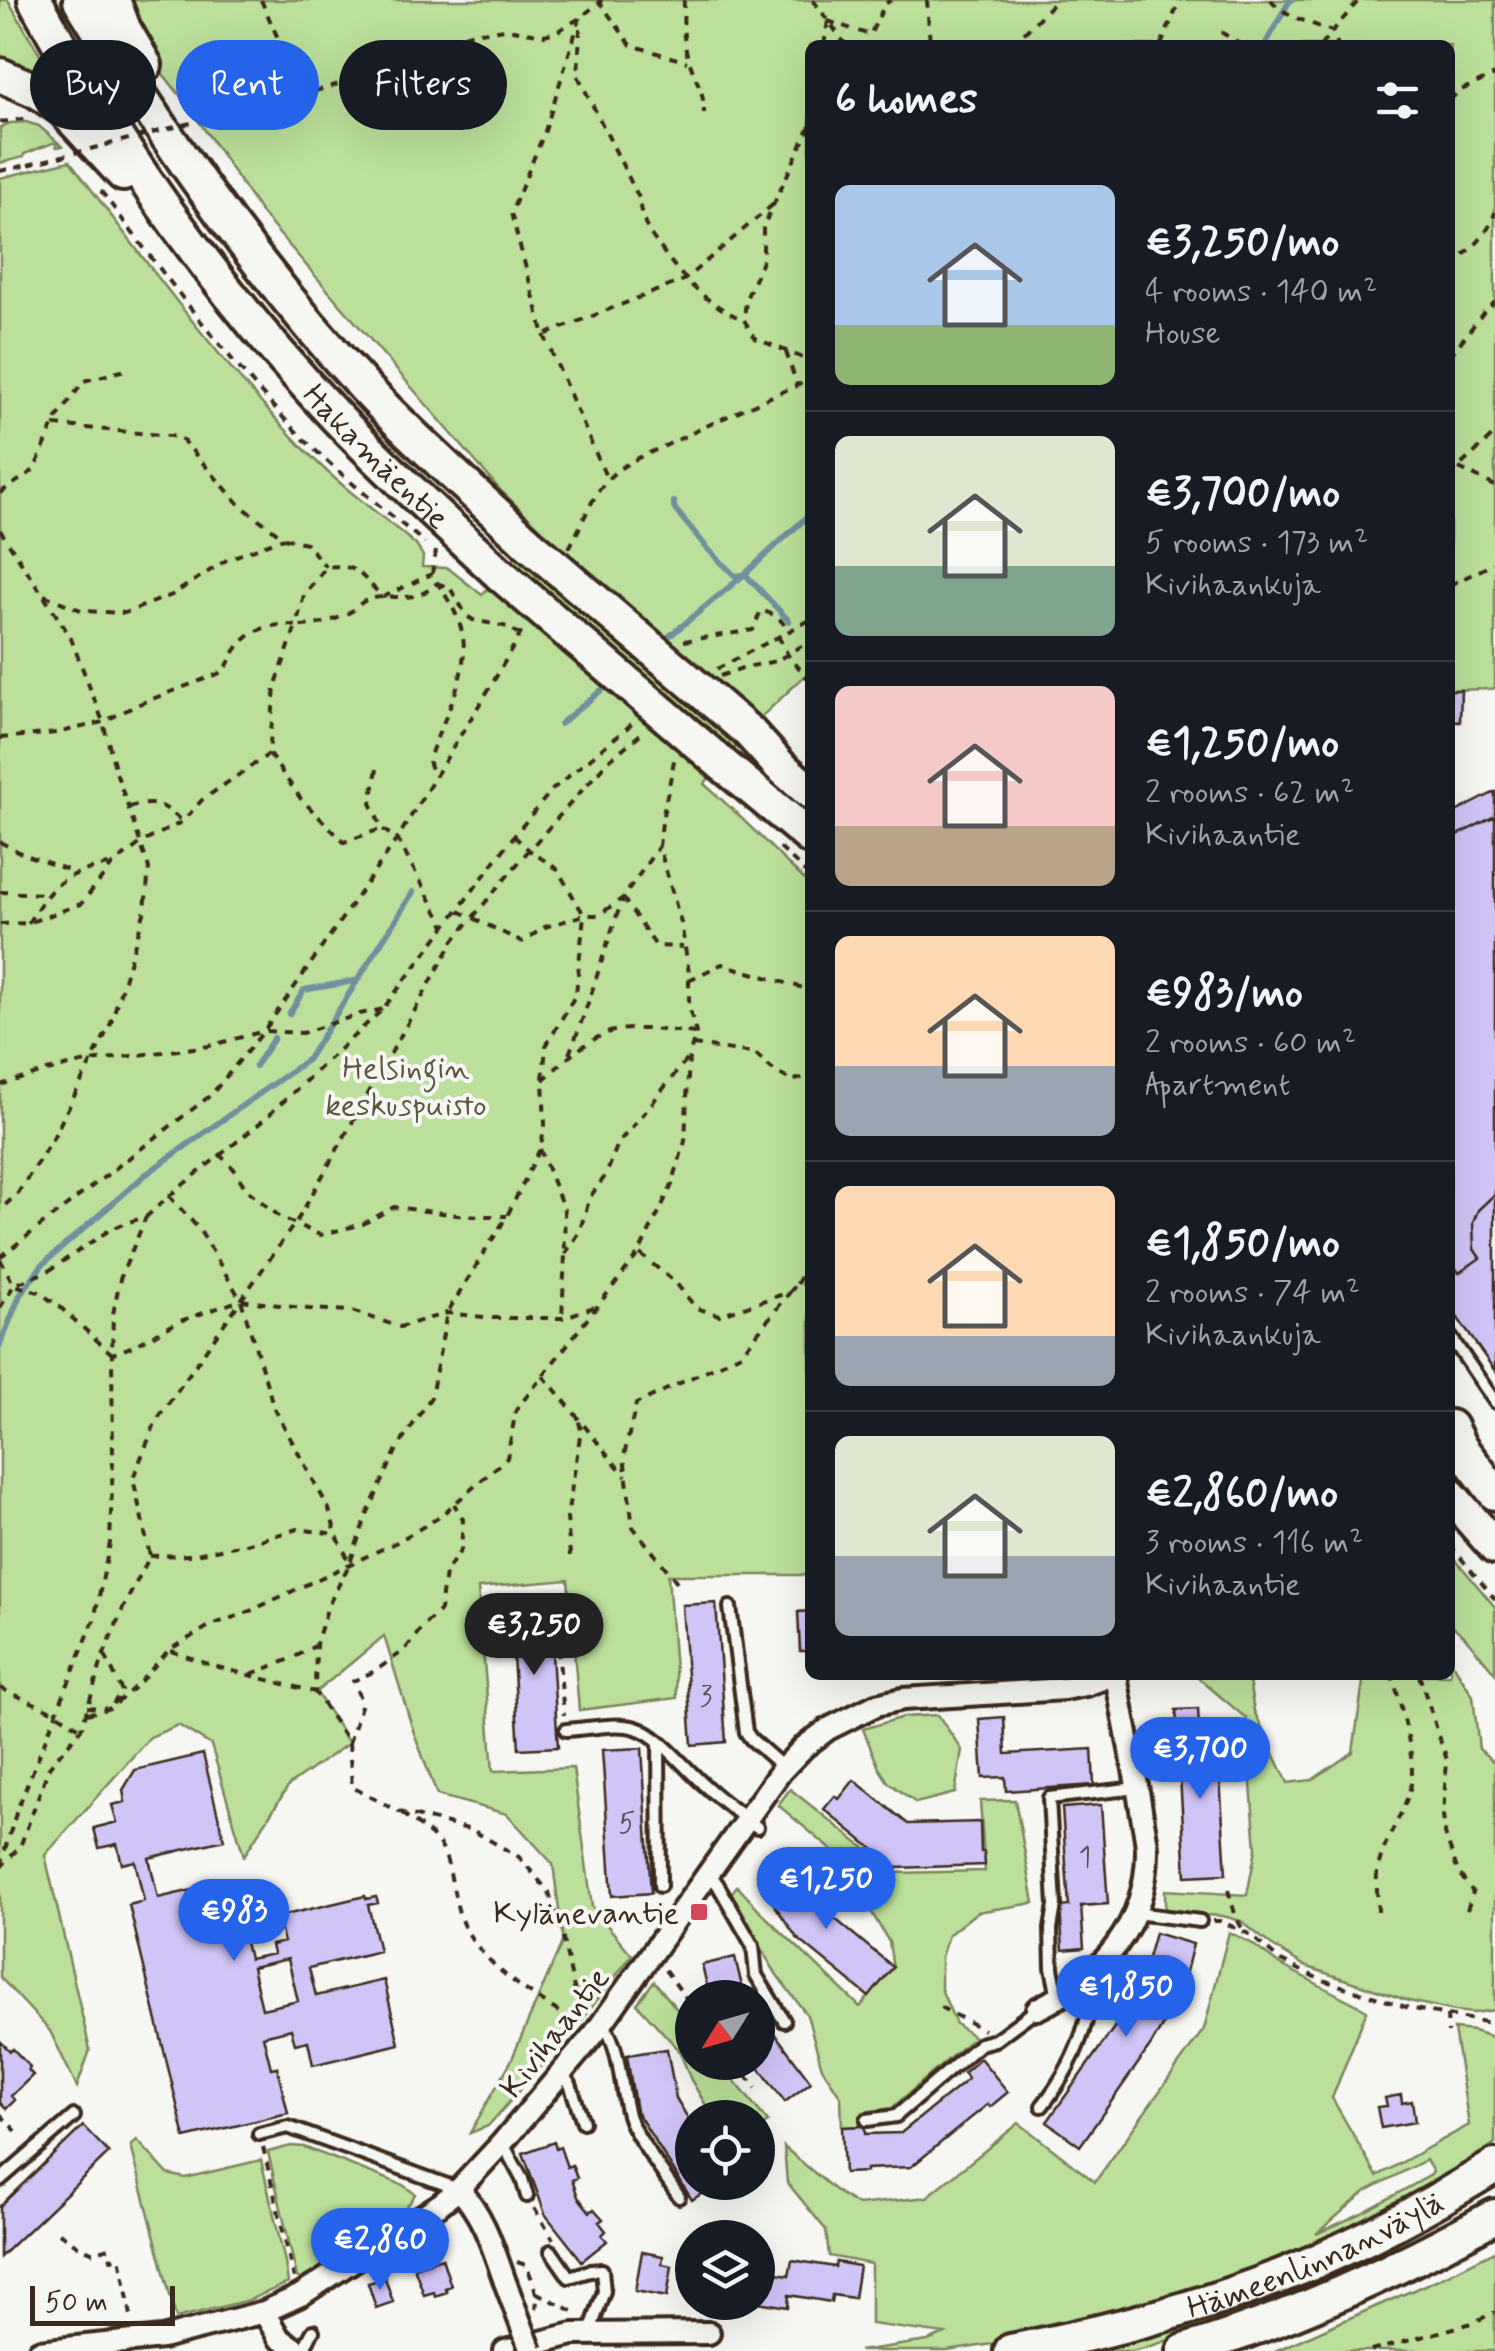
<!DOCTYPE html>
<meta charset="utf-8">
<style>
:root{--surface:#171b24;--page:#242831;--text:#f1f3f6;--muted:#9ea1a6;--line:#363941;--accent:#2563eb}
body{margin:0;font-family:Mynerve,sans-serif;background:var(--page);color:var(--text);height:100vh;display:flex;flex-direction:column;font-size:38px;white-space:nowrap}
*{box-sizing:border-box;margin:0}
p{font-size:32px;color:var(--muted)}
.icon{flex:none;width:55px;height:55px;fill:none;stroke:currentColor;stroke-width:2;stroke-linecap:round;stroke-linejoin:round}
.map{position:relative;flex:1;overflow:hidden}
.side{position:absolute;left:805px;top:40px;width:650px;height:1640px;display:flex;flex-direction:column;background:var(--surface);border-radius:15px;box-shadow:0 10px 40px #0002}
.side>*{flex:none}
.banner{position:absolute;left:30px;top:40px;width:625px;height:90px;display:flex;gap:20px}
.needle{width:65px;rotate:233deg}
.tools{position:absolute;left:675px;top:1980px;display:grid;gap:20px}
.tools a{display:grid;place-items:center;width:100px;height:100px;border-radius:50%;background:var(--surface);box-shadow:0 10px 40px #0002;font-size:50px}
.scale{position:absolute;left:30px;bottom:25px;width:145px;box-sizing:border-box;padding-left:10px;border:5px solid #3b2a1e;border-top:0;font-size:28px;line-height:35px;white-space:nowrap;color:#3b2a1e;-webkit-text-stroke:8px #f6f6f2;paint-order:stroke}
.price{position:absolute;translate:-50% -85px;padding:0 22px;border-radius:35px;background:var(--accent);color:#fff;font-size:32px;line-height:65px;filter:drop-shadow(0 2px 5px #0008)}
.price::after{content:'';position:absolute;left:50%;top:60px;width:30px;height:22px;margin-left:-15px;background:inherit;clip-path:polygon(0 0,100% 0,50% 100%)}
.price.current{background:#222;color:#fff}
ul{padding:0;list-style:none}
li{display:flex;align-items:center;gap:30px;height:250px;padding:0 30px}
li+li{border-top:2px solid var(--line)}
li span{display:grid;place-items:center;flex:none;width:280px;height:200px;border-radius:15px;color:#555}
li>.icon{margin-inline-start:auto}
span .icon{width:120px;height:120px;fill:#fffc;stroke-width:1}
li b{font-size:42px}
h2{display:flex;justify-content:space-between;align-items:center;height:120px;padding:0 30px;font-size:42px}
.pill{padding:0 35px;border-radius:45px;background:var(--surface);box-shadow:0 10px 40px #0002;font-size:35px;line-height:90px}
.pill.current{background:var(--accent);color:#fff}
.map>svg:first-child{display:block}
.green{fill:#bce09b;stroke:#7c855c;stroke-width:2.5;fill-rule:evenodd}
.lines{fill:none;stroke-linecap:round;stroke-linejoin:round}
.stream{stroke:#6f909e;stroke-width:6}
.building{fill:#d1c5f8;stroke:#3b2a1e;stroke-width:2.5;fill-rule:evenodd}
.service-casing{stroke:#3b2a1e;stroke-width:18}
.minor-casing{stroke:#3b2a1e;stroke-width:28}
.primary-casing{stroke:#3b2a1e;stroke-width:40}
.trunk-casing{stroke:#3b2a1e;stroke-width:40}
.path{stroke:#3b2a1e;stroke-width:4;stroke-dasharray:8 8;stroke-linecap:butt}
.service{stroke:#f6f6f2;stroke-width:10}
.minor{stroke:#f6f6f2;stroke-width:20}
.primary{stroke:#f6f6f2;stroke-width:32}
.trunk{stroke:#f6f6f2;stroke-width:32}
.minor-bridge-casing{stroke:#3b2a1e;stroke-width:28;stroke-linecap:butt}
.primary-bridge-casing{stroke:#3b2a1e;stroke-width:40;stroke-linecap:butt}
.path-bridge{stroke:#3b2a1e;stroke-width:4;stroke-dasharray:8 8;stroke-linecap:butt}
.minor-bridge{stroke:#f6f6f2;stroke-width:20}
.primary-bridge{stroke:#f6f6f2;stroke-width:32}
.poi-dot{fill:#d1495b;stroke:#f6f6f2;stroke-width:4}
.labels{text-anchor:middle;stroke-width:8;stroke-linejoin:round;paint-order:stroke}
.number-label{font-size:28px;fill:#605154}
.street-label{font-size:32px;fill:#3b2a1e;stroke:#f6f6f2}
.park-label{font-size:32px;fill:#5b583d;stroke:#f6f6f2}
.poi-label{font-size:32px;fill:#3b2a1e;stroke:#f6f6f2;text-anchor:end}
</style>
<div class="map">
<svg width="1495" height="2351" viewBox="0 0 1495 2351">
<rect width="100%" height="100%" fill="#f6f6f2"/>
<filter id="ink" filterUnits="userSpaceOnUse"><feTurbulence type="fractalNoise" baseFrequency=".01" numOctaves="2"/><feDisplacementMap in="SourceGraphic" scale="20" xChannelSelector="R" yChannelSelector="G"/><feConvolveMatrix kernelMatrix="1 2 1 2 8 2 1 2 1" color-interpolation-filters="sRGB"/></filter>
<g filter="url(#ink)">
<path class="green" d="M0 0H8L65 98 0 67Z
M122 0H1495V688L1490 689 1450 690V45H810V671L761 717 704 784C742 816 774 852 810 885V1575H668L677 1698 579 1710 568 1580 478 1588 493 1771 573 1768 592 1907 632 1955 584 2017 488 2126 470 2133 511 2061 563 1940 553 1864 507 1814 437 1795 413 1730 384 1636 316 1692 349 1743 289 1785 244 1856 211 1745 178 1725 150 1737 45 1855 90 2050 77 2087 50 2031 0 1977V178L70 161C148 265 225 370 317 462 347 492 384 517 416 545L423 556 422 567 448 568 482 595 540 528 501 491 262 214 188 105 142 48Z
M26 122 39 126 62 146 57 147 55 142 24 154V157L0 163V127L10 123Z
M1450 1553 1495 1607V1673L1463 1635 1450 1624Z
M1450 1659 1473 1696 1479 1749 1495 1763V2010L1474 2013 1455 2011 1409 2001 1305 1966 1271 1945 1241 1921 1223 1916 1165 1913V1890L1247 1895 1256 1849 1246 1718 1195 1675H1248L1254 1711 1288 1783 1312 1780 1353 1752 1364 1675H1450Z
M938 1715 962 1750 955 1793 916 1803 888 1782 879 1768 863 1729 904 1717Z
M790 1789 896 1873 985 1871 980 1801 1015 1800 1034 1903 977 1912 948 1935 941 1957V1989L956 2024 974 2037 892 2108 863 2112 865 2126 842 2127 841 2097 822 2068 807 2015 777 1975 729 1896 737 1886 768 1919 860 2007 893 1968 889 1942 839 1856 778 1805Z
M1229 1932 1251 1943 1279 1964 1367 2010 1332 2098 1377 2176 1469 2125 1454 2029 1474 2031 1495 2038V2143L1420 2195 1286 2260 1163 2305 1019 2340 947 2351H859L928 2341 945 2334 871 2324V2264L829 2256 826 2230 787 2182 784 2147 837 2192 858 2205 927 2197 1019 2123 1095 2182 1204 2029ZM1426 2160 1433 2172 1431 2175 1362 2213 1316 2234 1366 2191Z
M654 1981 692 2028V2062L720 2063 768 2122 758 2129V2118L713 2117 691 2080 679 2050 637 2004Z
M137 2140 168 2174 185 2178 261 2160 285 2262 288 2283 249 2300 176 2318 131 2146Z
M291 2146 304 2147 403 2185 415 2194C401 2225 331 2262 300 2279L297 2277 268 2152Z
M1447 2209 1449 2214C1366 2263 1282 2305 1189 2333 1170 2339 1150 2348 1130 2351 1118 2351 1104 2351 1091 2351L1200 2320Z
M1495 2251V2351H1275L1436 2280Z"/>
<g class="lines">
<path class="stream" d="M1265 45 1290 0
M674 502V508L707 548 735 576 743 575
M789 621 745 574 810 514
M660 644 745 574
M560 724 609 684
M289 1014 304 990 354 981
M255 1066 274 1038
M0 1345 20 1295 42 1265 145 1175 308 1059 413 892"/>
</g>
<path class="building" d="M1450 690H1461L1460 722 1450 721Z
M1495 792V816L1450 839V815Z
M1495 816V1194L1478 1210 1473 1223 1474 1249 1480 1258 1459 1273 1453 1264 1450 1266V839Z
M1495 1194V1371L1450 1307V1266L1453 1264 1459 1273 1480 1258 1474 1249 1473 1223 1478 1210Z
M716 1603 726 1742 692 1745 682 1605Z
M549 1607 558 1747 519 1749 510 1609Z
M810 1611V1651H800L798 1612Z
M1198 1709 1201 1762 1219 1761 1226 1874 1186 1876 1176 1710Z
M1004 1717 1006 1754 1092 1749 1094 1785 1006 1791 1005 1777 983 1778 979 1719Z
M642 1748 651 1893 612 1896 602 1750Z
M203 1754 224 1840 149 1858 158 1898 231 1881 249 1959 273 1954 271 1945 284 1942 277 1917 365 1896 366 1899 376 1897 378 1903 368 1905 379 1951 309 1968 316 1996 384 1980 399 2044 313 2065 308 2041 295 2044 291 2029 263 2036 271 2068 277 2067 288 2113 185 2138 129 1905 144 1901 135 1861 122 1864 117 1844 99 1848 94 1828 117 1822 112 1805 125 1802 123 1790 135 1770ZM288 1959 298 2001 262 2009 252 1967Z
M854 1780 908 1824 980 1822 981 1852H984L985 1865 896 1868 824 1809 835 1796 839 1799Z
M1101 1805 1108 1904 1081 1906 1084 1948 1063 1950 1060 1907 1069 1906 1062 1808Z
M796 1865 828 1913 893 1967 869 1997 797 1938 763 1888Z
M1155 1933 1193 1944 1180 1995 1151 2045 1080 2146 1047 2122 1118 2022 1142 1979Z
M735 1957 743 1991 747 1998H710L702 1965Z
M758 2011 811 2082 785 2102 755 2062H758Z
M0 2041 10 2051 13 2049 30 2067 28 2070 33 2075 11 2096 15 2100 6 2109 0 2103Z
M667 2049 676 2098 692 2125V2182H719L692 2200 636 2111 631 2081 627 2055Z
M980 2058 1008 2092 990 2107 988 2104 911 2167 866 2169V2172L844 2173 842 2127 865 2126V2134L901 2133 968 2079 963 2073Z
M1401 2095 1402 2103 1412 2101 1415 2122 1381 2128 1377 2107 1387 2106 1385 2098Z
M83 2126 109 2153 0 2257V2206Z
M554 2142 556 2149 560 2147 567 2167 572 2165 577 2178 572 2180 578 2197 590 2212 594 2209 603 2219 599 2222 606 2231 602 2235 607 2241 582 2261 545 2214 523 2153Z
M642 2252 663 2256 662 2264 672 2266 667 2297 635 2291Z
M442 2258 451 2286 445 2288 447 2292 435 2296 434 2292 424 2295 414 2267Z
M792 2260 835 2267 836 2262 859 2266 854 2298 832 2295 831 2302 789 2295 788 2307 758 2302V2270L789 2275Z
M385 2278 393 2302 376 2308 368 2283Z"/>
<g class="lines">
<defs>
<path id="service" d="M1450 1336 1495 1402
M730 1607 746 1732 751 1739 784 1768
M566 1730C587 1729 615 1722 636 1728 659 1735 684 1767 702 1783 719 1799 738 1813 757 1827
M659 1743 660 1886
M710 1874 718 1885 753 1946 756 1975 784 2021
M1135 1913 1200 1921
M1058 1997 1052 1968 1051 1929 1055 1905 1049 1798 1137 1788
M603 2023C622 2052 619 2083 628 2115 633 2134 667 2178 679 2197
M562 2075 570 2084 583 2122
M1042 2106C1063 2080 1077 2053 1086 2021 1086 2020 1090 2006 1090 2006 1090 1997 1084 1990 1079 1984
M867 2120 896 2116 980 2044 995 2040 1037 2009
M259 2134 288 2127 458 2189
M503 2144 522 2179 527 2196
M0 2180 74 2116
M551 2251 569 2277 590 2271 602 2270 604 2291 590 2332
M302 2351 313 2331"/>
<path id="minor" d="M1037 2009C1101 1978 1148 1924 1147 1848 1146 1834 1142 1818 1140 1803 1133 1760 1123 1718 1116 1675
M459 2189C484 2216 493 2248 505 2282
M264 2312 279 2338 298 2351
M39 2351 162 2338 264 2312 301 2295 439 2205 459 2189 502 2143 595 2033 781 1771 804 1747 828 1729 876 1705 903 1699 1064 1689 1086 1685 1113 1675
M505 2351 573 2334 709 2333"/>
<g id="primary">
<path id="s1" d="M35 0C117 151 218 292 336 417 389 472 445 523 501 575"/>
<path d="M80 0C164 139 257 272 368 391 418 444 475 493 528 543"/>
<path d="M113 0 124 29 145 65"/>
<path d="M0 75 37 91 63 109 123 174"/>
<path d="M749 732 779 765 810 792"/>
<path d="M722 764 810 837"/>
<path d="M1450 1427 1460 1447 1495 1493"/>
<path d="M1450 1495 1495 1547"/>
</g>
<g id="trunk">
<path id="s2" d="M1011 2351C1108 2332 1206 2307 1298 2269 1366 2241 1433 2204 1495 2166"/>
<path d="M1184 2351C1293 2319 1396 2271 1495 2216"/>
</g>
</defs>
<use href="#service" class="service-casing"/>
<use href="#minor" class="minor-casing"/>
<use href="#primary" class="primary-casing"/>
<use href="#trunk" class="trunk-casing"/>
<path class="path" d="M261 0 303 95
M598 0 631 45 687 62
M684 0C683 22 682 45 691 66 698 86 704 91 704 113
M813 0 846 45
M927 0 930 45
M1271 0C1287 18 1311 23 1332 31L1338 45
M580 18 545 131 511 213 544 335 684 280 776 202
M828 21 870 35 885 4 891 0
M580 28 578 76 639 198C641 224 650 234 665 254 688 285 708 304 744 320
M1221 32 1241 45
M824 45 828 21
M1013 45 1056 0
M1161 45 1180 0
M1321 45 1359 0
M1450 100 1459 91 1495 75
M237 111 303 95 374 73 445 40 471 33 506 29 544 35 556 32 580 18 602 0
M0 122 30 118
M810 126 763 227V259L746 299 744 320 755 338 810 361
M0 171 28 165
M101 191C162 272 223 354 293 428 333 470 380 506 425 543
M1450 263C1469 254 1490 233 1495 212
M544 335 607 479
M786 352 797 385
M1450 356 1483 313 1495 302
M54 425 180 437 240 505 284 538 306 543 326 567
M1459 468 1495 486
M1450 475 1495 434
M0 493 34 470 57 418 84 381 129 369
M0 530 70 636 103 722 116 772 149 868 145 910 111 1023 53 1138 18 1193 0 1210
M569 548C582 526 590 499 607 480 622 463 648 454 667 445 714 422 762 400 810 380
M436 551 432 574C441 590 453 604 459 622 476 666 444 715 430 756L429 765 436 776
M437 583 450 588 467 616 473 620 508 627 520 635
M1450 585 1495 563
M44 595 83 611 125 613 172 595 228 559 284 538
M778 636 788 655 810 681
M684 641 753 630 761 610 777 616 788 629
M717 669 810 620
M720 676 742 668 776 661 810 641
M0 738 57 733 103 722 139 704 218 674C230 667 229 658 237 648 251 629 274 622 296 626L304 595 326 567C359 563 360 576 383 597L432 574
M269 754 301 799 344 842 381 829
M377 769 371 803 382 829 397 839 445 926
M129 807C154 801 164 803 182 822
M514 836 529 850 557 869 584 915 576 994 546 1046 543 1080 545 1125 540 1149 507 1216 447 1313 431 1397 397 1449 366 1517 350 1563 328 1606 316 1644 315 1692 349 1743 352 1787 400 1812 472 1830 519 1857 549 1892 563 1939 581 2020
M0 842 23 854 74 872
M780 848 810 877
M0 892 45 894
M623 898 656 946 683 947
M459 911 522 942 545 927 584 915H599L623 898 659 846
M28 923C54 881 64 874 113 864
M0 924 28 923 81 904 113 864 141 843 182 822 202 800 269 754 275 687 296 626C313 627 335 621 350 612 357 608 361 601 369 599 397 592 413 606 437 583
M689 980 722 964 810 990
M693 1045 755 1053 771 1068 791 1081 810 1076
M569 1054C590 1003 604 950 623 898
M543 1080C562 1063 583 1043 607 1033 626 1025 674 1031 696 1033
M0 1085 47 1071 91 1061 209 1046 264 1031 302 1033 360 1014 383 1009
M540 1149 564 1210 565 1254 562 1318
M219 1154 234 1169 246 1189 280 1217 320 1235 363 1224 394 1207 465 1216H507
M169 1196 199 1229 241 1300 274 1408 329 1509 336 1534 350 1563
M565 1254 579 1233 590 1197 606 1175 618 1143 646 1111 689 1056
M640 1254 676 1283 696 1308 719 1315 790 1292 797 1284H810
M0 1257 211 1095 264 1031 397 839 492 684 525 626
M0 1259 14 1285 39 1292 60 1307 112 1354 113 1314 120 1279 146 1217
M797 1284 810 1259
M0 1308 14 1285 50 1270 108 1231 125 1223 146 1217 169 1196 259 1124 383 1009 514 836 552 790 633 723
M543 1376C572 1408 597 1444 626 1476
M1450 1545 1495 1599
M150 1556 191 1555 249 1543 298 1529 336 1534
M570 1556 567 1517 581 1430 577 1414
M677 1582 633 1527 624 1456 636 1404 741 1354 790 1292
M558 1649 564 1715
M171 1651 214 1666 315 1692
M105 1655 122 1691 113 1704
M251 1674 291 1659 315 1646
M1419 1675 1447 1760 1443 1815 1445 1834 1458 1872 1473 1892 1466 1913
M0 1688 54 1712 80 1728
M87 1707 106 1708
M87 1714 111 1708 138 1684 169 1650 211 1625 246 1613 397 1542 438 1518 507 1458 516 1410 639 1253 672 1185 685 1141 689 1056 696 1033 689 1006V973L681 923 659 846 663 815 675 756
M349 1743 362 1703 353 1681 375 1671 405 1650 423 1626 440 1610 445 1573 461 1550 463 1519 454 1504
M402 1813C413 1822 429 1831 438 1842 453 1862 453 1909 466 1930 495 1977 533 1993 576 2024
M0 1866 17 1810 94 1620 110 1543 113 1458 112 1354 131 1347 180 1321 241 1300 309 1309 352 1311 400 1327 447 1313 493 1318H562L597 1306
M0 1868 20 1847 49 1767 81 1729 104 1654 124 1606 150 1556 133 1478 156 1421 300 1216 454 940 529 850 592 779 609 760 643 732
M1228 1890 1236 1917 1244 1932
M1378 1912C1378 1900 1376 1885 1377 1873 1382 1841 1405 1815 1411 1784 1416 1756 1400 1703 1392 1675
M1213 1921H1220L1249 1934 1281 1961 1317 1978 1409 2008 1491 2023 1495 2020
M665 1970 692 2006
M940 2007 984 2030
M1447 2015 1448 2033
M736 2062 756 2088
M0 2114 16 2131
M263 2147 294 2278
M534 2208 553 2239
M59 2233 78 2246 94 2253 109 2248 111 2259 120 2257 132 2321
M517 2262 526 2265C532 2279 539 2294 536 2309
M537 2293 577 2313
M1371 2351 1472 2323 1495 2312"/>
<use href="#service" class="service"/>
<use href="#minor" class="minor"/>
<use href="#primary" class="primary"/>
<use href="#trunk" class="trunk"/>
<defs>
<path id="minor-bridge" d="M505 2282 531 2351"/>
<path id="primary-bridge" d="M528 543 749 732
M501 575 722 764"/>
</defs>
<use href="#minor-bridge" class="minor-bridge-casing"/>
<use href="#primary-bridge" class="primary-bridge-casing"/>
<path class="path-bridge" d="M28 165 237 111"/>
<use href="#minor-bridge" class="minor-bridge"/>
<use href="#primary-bridge" class="primary-bridge"/>
</g>
</g>
<rect class="poi-dot" x="689" y="1902" width="20" height="20" rx="5"/>
<g class="labels">
<g class="number-label">
<text x="706" y="1705">3</text>
<text x="627" y="1832">5</text>
<text x="1085" y="1866">1</text>
</g>
<g class="street-label">
<text dy="11" stroke="none"><textPath href="#s1" startOffset="572">Hakamäentie</textPath></text>
<text transform="translate(554 2032) rotate(-52)" y="11">Kivihaantie</text>
<text dy="11" stroke="none"><textPath href="#s2" startOffset="320">Hämeenlinnanväylä</textPath></text>
</g>
<g class="park-label">
<text x="406" y="1078">Helsingin<tspan x="406" dy="37">keskuspuisto</tspan></text>
</g>
<g class="poi-label">
<text x="679" y="1923">Kylänevantie</text>
</g>
</g>
</svg>
<div class="tools">
<a><svg class="needle" viewBox="-14 -14 28 28"><path d="M0-13l5 13h-10z" fill="#e53935"/><path d="M0 13l5-13h-10z" fill="#9ea1a6"/></svg></a>
<a><svg class="icon" aria-label="locate" viewBox="0 0 24 24"><circle cx="12" cy="12" r="6"/><path d="M12 2v4M12 18v4M2 12h4M18 12h4"/></svg></a>
<a><svg class="icon" aria-label="layers" viewBox="0 0 24 24"><path d="M12 4l9 5-9 5-9-5zM3 14l9 5 9-5"/></svg></a>
</div>
<div class="scale">50 m</div>
<b class="price current" style="left:534px;top:1678px">€3,250</b>
<b class="price" style="left:1200px;top:1802px">€3,700</b>
<b class="price" style="left:826px;top:1932px">€1,250</b>
<b class="price" style="left:234px;top:1964px">€983</b>
<b class="price" style="left:1126px;top:2040px">€1,850</b>
<b class="price" style="left:380px;top:2293px">€2,860</b>
<div class="banner">
<a class="pill">Buy</a>
<a class="pill current">Rent</a>
<a class="pill">Filters</a>
</div>
<section class="side">
<h2>6 homes<svg class="icon" aria-label="filters" viewBox="0 0 24 24"><path d="M4 7h16M4 17h16"/><circle cx="9" cy="7" r="2"/><circle cx="15" cy="17" r="2"/></svg></h2>
<ul>
<li><span style="background:linear-gradient(#a9c7e8 70%,#8fb573 0)"><svg class="icon" aria-label="home" viewBox="0 0 24 24"><path d="M3 11l9-7 9 7M6 9v11h12V9"/></svg></span><div><b>€3,250/mo</b><p>4 rooms · 140 m²</p><p>House</p></div></li>
<li><span style="background:linear-gradient(#dfe7d0 65%,#7fa58c 0)"><svg class="icon" aria-label="home" viewBox="0 0 24 24"><path d="M3 11l9-7 9 7M6 9v11h12V9"/></svg></span><div><b>€3,700/mo</b><p>5 rooms · 173 m²</p><p>Kivihaankuja</p></div></li>
<li><span style="background:linear-gradient(#f6c9c9 70%,#b9a48a 0)"><svg class="icon" aria-label="home" viewBox="0 0 24 24"><path d="M3 11l9-7 9 7M6 9v11h12V9"/></svg></span><div><b>€1,250/mo</b><p>2 rooms · 62 m²</p><p>Kivihaantie</p></div></li>
<li><span style="background:linear-gradient(#ffd9b3 65%,#9aa5b1 0)"><svg class="icon" aria-label="home" viewBox="0 0 24 24"><path d="M3 11l9-7 9 7M6 9v11h12V9"/></svg></span><div><b>€983/mo</b><p>2 rooms · 60 m²</p><p>Apartment</p></div></li>
<li><span style="background:linear-gradient(#ffd9b3 75%,#9aa5b1 0)"><svg class="icon" aria-label="home" viewBox="0 0 24 24"><path d="M3 11l9-7 9 7M6 9v11h12V9"/></svg></span><div><b>€1,850/mo</b><p>2 rooms · 74 m²</p><p>Kivihaankuja</p></div></li>
<li><span style="background:linear-gradient(#dfe7d0 60%,#9aa5b1 0)"><svg class="icon" aria-label="home" viewBox="0 0 24 24"><path d="M3 11l9-7 9 7M6 9v11h12V9"/></svg></span><div><b>€2,860/mo</b><p>3 rooms · 116 m²</p><p>Kivihaantie</p></div></li>
</ul>
</section>
</div>
